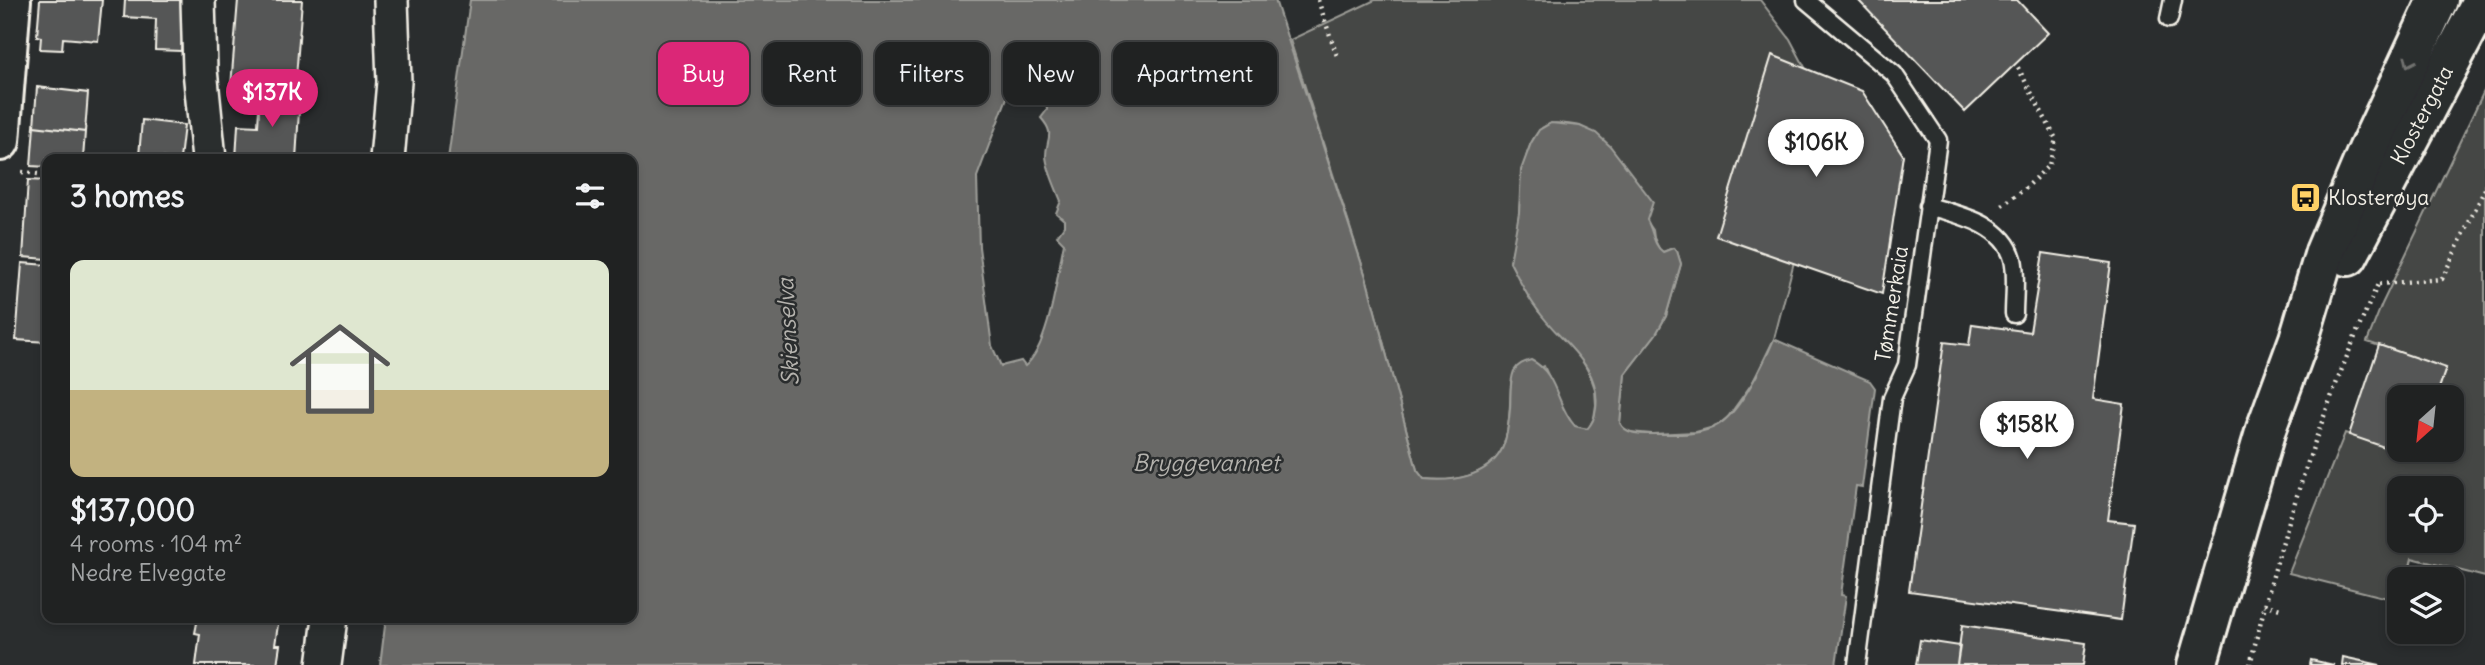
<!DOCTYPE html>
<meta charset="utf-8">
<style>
:root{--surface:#202222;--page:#282a2a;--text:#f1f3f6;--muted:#a2a4a5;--line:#3d3f40;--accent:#db2777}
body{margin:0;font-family:Delius,sans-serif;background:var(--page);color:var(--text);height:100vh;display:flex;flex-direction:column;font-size:26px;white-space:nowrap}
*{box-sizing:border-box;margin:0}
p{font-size:23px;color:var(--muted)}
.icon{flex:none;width:38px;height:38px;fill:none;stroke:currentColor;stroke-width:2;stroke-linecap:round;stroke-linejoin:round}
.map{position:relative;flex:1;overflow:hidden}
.sheet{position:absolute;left:42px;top:154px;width:595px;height:469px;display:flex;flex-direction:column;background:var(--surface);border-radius:14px;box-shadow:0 4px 10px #0003,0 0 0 2px var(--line)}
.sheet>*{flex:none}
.top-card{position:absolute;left:658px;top:42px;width:665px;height:63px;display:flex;gap:14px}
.needle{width:46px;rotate:207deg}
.fabs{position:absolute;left:2387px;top:385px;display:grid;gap:14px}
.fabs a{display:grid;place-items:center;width:77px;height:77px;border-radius:14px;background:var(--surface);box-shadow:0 4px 10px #0003,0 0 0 2px var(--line);font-size:35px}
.price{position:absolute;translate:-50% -60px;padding:0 16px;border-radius:24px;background:#fff;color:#222;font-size:23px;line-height:46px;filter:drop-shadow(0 2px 4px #0008)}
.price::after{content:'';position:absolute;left:50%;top:42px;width:21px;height:16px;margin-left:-10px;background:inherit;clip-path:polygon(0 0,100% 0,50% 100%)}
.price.selected{background:var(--accent);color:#fff}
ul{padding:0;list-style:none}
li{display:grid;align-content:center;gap:14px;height:371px;padding:0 28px}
li span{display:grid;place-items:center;height:217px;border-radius:14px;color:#555}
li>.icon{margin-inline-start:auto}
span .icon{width:126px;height:126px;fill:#fffc;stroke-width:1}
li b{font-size:30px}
h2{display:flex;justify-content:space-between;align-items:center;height:84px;padding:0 28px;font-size:30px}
.chip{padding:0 24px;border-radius:14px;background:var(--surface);box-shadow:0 4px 10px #0003,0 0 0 2px var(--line);font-size:24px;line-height:63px}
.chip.selected{background:var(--accent);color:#fff}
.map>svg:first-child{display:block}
.green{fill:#444645;stroke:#9c9c96;stroke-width:2;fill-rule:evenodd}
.water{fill:#676866;stroke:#9f9f9a;stroke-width:2;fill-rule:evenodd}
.building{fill:#555756;stroke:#f4f1e8;stroke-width:2}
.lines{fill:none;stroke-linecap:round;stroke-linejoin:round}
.lane-casing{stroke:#f4f1e8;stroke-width:21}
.street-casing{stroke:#f4f1e8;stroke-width:38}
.primary-casing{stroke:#f4f1e8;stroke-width:44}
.path{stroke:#f4f1e8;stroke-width:4.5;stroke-dasharray:2 5;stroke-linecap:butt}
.lane{stroke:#2a2d2e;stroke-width:16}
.street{stroke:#2a2d2e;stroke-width:33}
.primary{stroke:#2a2d2e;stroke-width:38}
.oneway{stroke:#71726f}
.labels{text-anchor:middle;stroke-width:5;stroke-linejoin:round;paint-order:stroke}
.street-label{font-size:21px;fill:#f4f1e8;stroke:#2a2d2e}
.poi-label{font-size:21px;fill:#f4f1e8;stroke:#2a2d2e;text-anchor:start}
.water-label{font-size:23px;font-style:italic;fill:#b5b3ae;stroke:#2a2d2e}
</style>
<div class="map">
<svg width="2485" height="665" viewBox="0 0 2485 665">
<rect width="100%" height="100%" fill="#2a2d2e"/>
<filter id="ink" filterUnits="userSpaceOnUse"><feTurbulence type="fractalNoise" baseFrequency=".0143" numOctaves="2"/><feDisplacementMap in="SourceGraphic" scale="14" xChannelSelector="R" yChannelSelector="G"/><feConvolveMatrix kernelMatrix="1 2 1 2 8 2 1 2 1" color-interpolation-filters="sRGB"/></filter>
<g filter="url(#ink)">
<path class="green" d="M1375 0H1760L1790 39 1816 88 1810 200 1774 339 1753 382 1728 417 1717 426 1696 432 1652 434 1630 432 1623 428 1620 423 1625 374 1656 334 1666 316 1681 264 1677 251 1673 248 1663 252 1659 249 1654 238 1653 230 1580 126C1566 124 1549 119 1539 131 1518 153 1522 207 1516 236 1515 245 1511 253 1510 262L1538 311 1580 356 1590 375 1595 389 1596 405 1594 418 1588 429 1575 427 1566 415 1544 366 1511 383C1510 402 1510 432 1502 449 1490 477 1451 482 1424 479L1417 470 1366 277 1290 40Z
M2485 89V577L2412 558 2407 579H2399V601L2289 573 2345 433 2416 457 2419 450H2452V397H2436L2446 368 2367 342 2382 304ZM2399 488H2452V541H2399Z"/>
<path class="water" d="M470 0H1275L1366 277 1417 470 1424 479C1452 482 1486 477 1501 451 1507 441 1509 420 1510 409 1511 396 1509 383 1514 371 1518 364 1524 362 1531 360 1558 373 1556 406 1575 426L1587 429C1593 423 1595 417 1596 409 1602 364 1559 342 1537 309 1526 295 1518 278 1510 262L1519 213 1521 170 1531 143 1539 130 1551 123 1580 126 1596 133 1610 146 1653 202 1647 220C1653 230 1653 245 1663 252L1673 248 1677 251 1681 264 1666 316 1656 334 1625 374 1620 423C1626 435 1642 434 1654 434 1673 434 1701 436 1718 425 1740 412 1764 363 1774 339L1870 381 1875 388 1862 487 1856 486 1841 595 1846 596 1836 665H380L386 618H632V159H448ZM1020 55 1026 69 1044 77 1047 110 1041 118C1056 135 1046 138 1046 156 1047 170 1056 188 1061 201L1056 213 1064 220V226L1057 236 1064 243C1057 275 1050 345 1025 366L1021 361 1001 366 992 346 979 247 977 177 1008 95C1015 85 1017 78 1013 66Z"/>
<path class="building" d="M40 0H102L98 41 63 38 62 50 40 49 41 37 37 36Z
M125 0H185L181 51 155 50 156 19 124 17Z
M238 0H302L295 91 231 86Z
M1858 0H2017L2048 33 1965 112Z
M1772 55 1862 91 1903 155 1882 294 1716 236Z
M37 87 88 93 85 132 34 126Z
M260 92 300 95 296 159H236L238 125 258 126Z
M142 120 184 125 180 159 139 156Z
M34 126 85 132 83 159H47V167L31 166Z
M28 180 47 181V259L23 257Z
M2043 253 2111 263 2093 399 2124 404 2108 520 2134 523 2121 620 1909 591 1944 342 1969 345 1972 324 2030 332Z
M22 263 47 265V342L16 340Z
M2379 345 2446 368 2436 397H2399V450H2419L2416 458 2349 435Z
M198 618H279L275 645H280L277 665H196L200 634 195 633Z
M1962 625 2086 643 2083 665H1957Z
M1920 640 1960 646 1957 665H1916Z
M2343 657 2380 665H2342Z
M2311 660 2334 665H2310Z"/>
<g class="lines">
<defs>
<path id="lane" d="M1806 0 1894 74 1938 140 1907 365 1892 398 1857 665
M2169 19 2173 0
M1928 206C1959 215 2003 223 2013 259 2017 275 2014 297 2014 314"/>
<path id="street" d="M198 0 200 70 209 159
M387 159 394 82 391 0
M324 665 330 618"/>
<g id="primary">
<path d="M0 141 11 0"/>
<path id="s1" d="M2348 256 2483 0"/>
<path d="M2197 665 2266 429 2299 339 2325 252 2368 150 2438 0"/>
</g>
</defs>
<use href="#lane" class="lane-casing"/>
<use href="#street" class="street-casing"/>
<use href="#primary" class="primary-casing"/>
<path class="path" d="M1318 0 1337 56
M22 172 47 175
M2002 205 2025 189 2049 165 2056 139 2016 64
M2379 284 2442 279 2485 189
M2264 604 2280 609
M2250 665C2281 535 2323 404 2379 282"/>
<use href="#lane" class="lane"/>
<use href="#street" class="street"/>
<use href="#primary" class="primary"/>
</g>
<defs><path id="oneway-chevron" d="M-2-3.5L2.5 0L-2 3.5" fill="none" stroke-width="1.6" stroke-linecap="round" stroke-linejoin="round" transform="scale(1.75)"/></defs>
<use class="oneway" href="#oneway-chevron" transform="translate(2409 62) rotate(115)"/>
</g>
<defs>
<symbol id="bus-square" viewBox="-11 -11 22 22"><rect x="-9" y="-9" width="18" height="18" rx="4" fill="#ffd166" stroke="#2a2d2e"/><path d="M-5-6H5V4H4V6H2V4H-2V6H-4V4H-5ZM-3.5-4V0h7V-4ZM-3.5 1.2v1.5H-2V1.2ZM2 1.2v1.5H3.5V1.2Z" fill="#111"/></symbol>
</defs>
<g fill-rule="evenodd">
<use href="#bus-square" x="2288" y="180" width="35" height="35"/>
</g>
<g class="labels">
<g class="street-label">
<text dy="7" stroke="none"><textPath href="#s1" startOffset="159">Klostergata</textPath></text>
<text transform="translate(1892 304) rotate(-81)" y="7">Tømmerkaia</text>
</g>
<g class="poi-label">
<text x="2328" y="205">Klosterøya</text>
</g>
<g class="water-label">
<text transform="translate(788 332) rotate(-93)" y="8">Skienselva</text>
<text x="1206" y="471">Bryggevannet</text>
</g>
</g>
</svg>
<div class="fabs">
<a><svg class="needle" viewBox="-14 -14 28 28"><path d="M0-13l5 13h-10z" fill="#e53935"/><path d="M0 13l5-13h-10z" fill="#a2a4a5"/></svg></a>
<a><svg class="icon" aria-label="locate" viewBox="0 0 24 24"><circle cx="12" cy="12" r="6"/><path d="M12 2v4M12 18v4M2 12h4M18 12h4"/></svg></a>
<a><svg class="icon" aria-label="layers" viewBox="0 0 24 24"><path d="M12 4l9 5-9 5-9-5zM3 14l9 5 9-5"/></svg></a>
</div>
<b class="price selected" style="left:272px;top:129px">$137K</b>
<b class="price" style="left:1816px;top:179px">$106K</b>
<b class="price" style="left:2027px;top:461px">$158K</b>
<div class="top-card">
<a class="chip selected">Buy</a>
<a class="chip">Rent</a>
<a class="chip">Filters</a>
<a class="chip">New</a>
<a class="chip">Apartment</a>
</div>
<section class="sheet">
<h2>3 homes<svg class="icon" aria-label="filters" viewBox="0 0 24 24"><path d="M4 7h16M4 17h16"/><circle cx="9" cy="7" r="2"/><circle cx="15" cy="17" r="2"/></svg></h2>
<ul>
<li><span style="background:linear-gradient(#dfe7d0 60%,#c2b280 0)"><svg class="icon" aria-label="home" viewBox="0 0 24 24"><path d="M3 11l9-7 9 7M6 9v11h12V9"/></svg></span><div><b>$137,000</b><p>4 rooms · 104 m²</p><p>Nedre Elvegate</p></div></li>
</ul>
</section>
</div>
